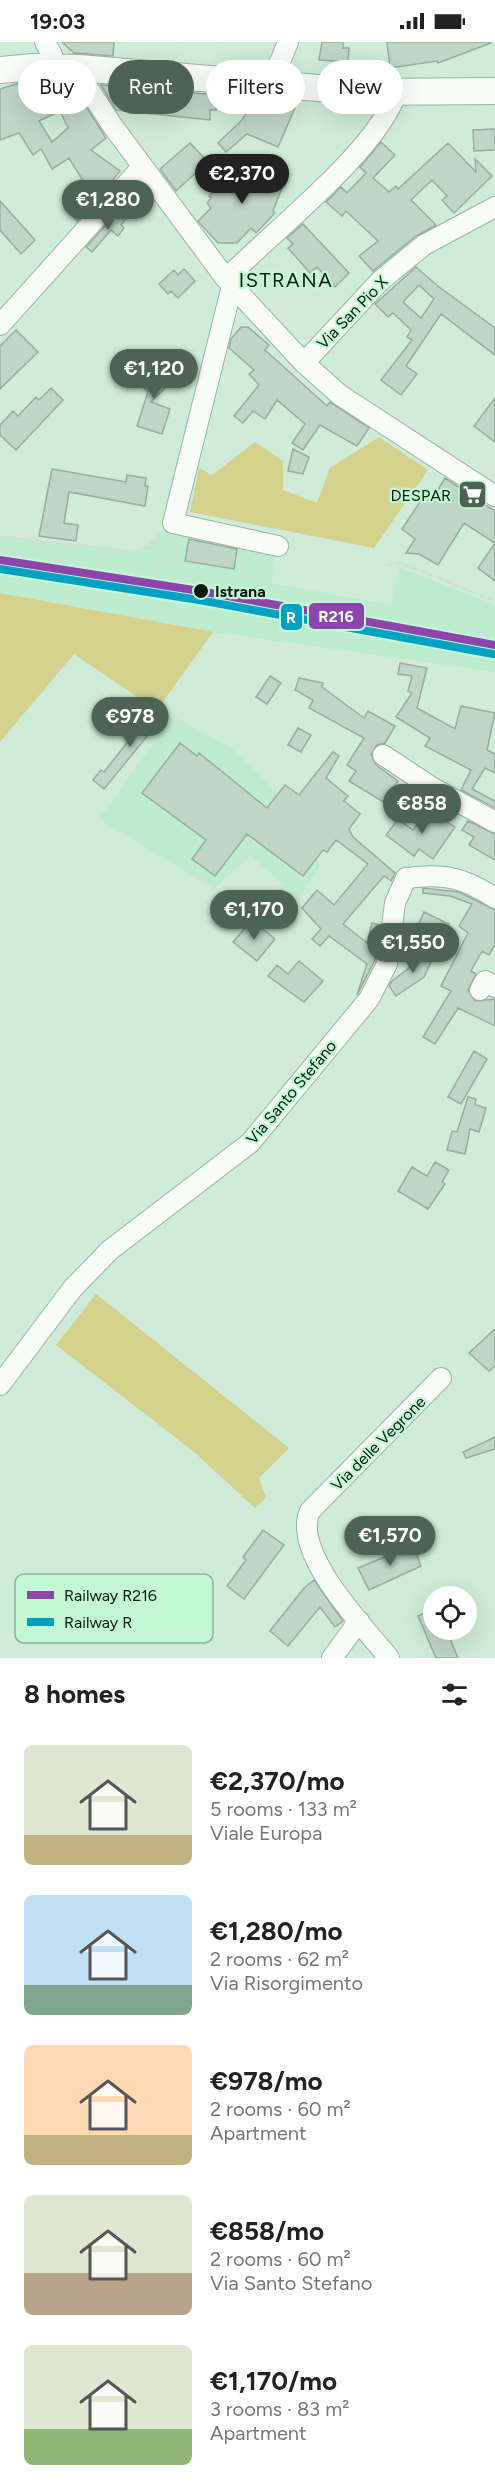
<!DOCTYPE html>
<meta charset="utf-8">
<style>
:root{--surface:#fff;--page:#f2f2f2;--text:#222;--muted:#767676;--accent:#4d6455}
body{margin:0;font-family:Figtree,sans-serif;background:var(--page);color:var(--text);height:100vh;display:flex;flex-direction:column;font-size:22px;white-space:nowrap}
*{box-sizing:border-box;margin:0}
p{font-size:20px;color:var(--muted)}
.icon{flex:none;width:33px;height:33px;fill:none;stroke:currentColor;stroke-width:2;stroke-linecap:round;stroke-linejoin:round}
.map{position:relative;height:1616px;overflow:hidden}
.sheet{display:flex;flex-direction:column;background:var(--surface);flex:1}
.sheet>*{flex:none}
.guide{position:absolute;left:18px;top:18px;width:459px;height:54px;display:flex;gap:12px}
.buttons{position:absolute;left:423px;top:1544px;display:grid;gap:12px}
.buttons a{display:grid;place-items:center;width:54px;height:54px;border-radius:50%;background:var(--surface);box-shadow:0 6px 24px #0002;font-size:30px}
.price{position:absolute;translate:-50% -51px;padding:0 14px;border-radius:21px;background:var(--accent);color:#fff;font-size:20px;line-height:39px;filter:drop-shadow(0 2px 3px #0008)}
.price::after{content:'';position:absolute;left:50%;top:36px;width:18px;height:14px;margin-left:-9px;background:inherit;clip-path:polygon(0 0,100% 0,50% 100%)}
.price.active{background:#222;color:#fff}
ul{padding:0;list-style:none}
li{display:flex;align-items:center;gap:18px;height:150px;padding:0 24px}
li span{display:grid;place-items:center;flex:none;width:168px;height:120px;border-radius:9px;color:#555}
li>.icon{margin-inline-start:auto}
span .icon{width:72px;height:72px;fill:#fffc;stroke-width:1}
li b{font-size:26px}
h2{display:flex;justify-content:space-between;align-items:center;height:72px;padding:0 24px;font-size:26px}
.pill{padding:0 21px;border-radius:27px;background:var(--surface);box-shadow:0 6px 24px #0002;font-size:21px;line-height:54px}
.pill.active{background:var(--accent);color:#fff}
.status{display:flex;justify-content:space-between;align-items:center;height:42px;padding:0 30px;background:var(--surface);direction:ltr}
.status svg{height:16px;fill:currentColor}
.map>svg:first-child{display:block}
.built{fill:#beecce}
.green{fill:#d3d18c}
.building{fill:#bfd5c6;stroke:#96ac9d;stroke-width:1.5;fill-rule:evenodd}
.lines{fill:none;stroke-linecap:round;stroke-linejoin:round}
.minor-casing{stroke:#9cb2a3;stroke-width:22}
.major-casing{stroke:#9cb2a3;stroke-width:28}
.path{stroke:#d4ddd7;stroke-width:2;stroke-dasharray:6 3;stroke-linecap:butt}
.minor{stroke:#f8fcf9;stroke-width:20}
.major{stroke:#f8fcf9;stroke-width:26}
.rail-1-casing{stroke:#c3f8d4;stroke-width:12}
.rail-2-casing{stroke:#c3f8d4;stroke-width:12}
.rail-1{stroke:#8e44ad;stroke-width:8}
.rail-2{stroke:#00a2c4;stroke-width:8}
.stop-dot{fill:#071a0e;stroke:#c3f8d4;stroke-width:2}
.labels{text-anchor:middle;stroke-width:4.5;stroke-linejoin:round;paint-order:stroke}
.street-label{font-size:16px;fill:#071a0e;stroke:#c3f8d4}
.poi-label{font-size:16px;fill:#071a0e;stroke:#c3f8d4;text-anchor:end}
.stop-label{font-size:16px;font-weight:bold;fill:#071a0e;stroke:#c3f8d4;text-anchor:start}
.quarter-label{font-size:20px;letter-spacing:1.5px;fill:#071a0e;stroke:#c3f8d4}
.key{fill:#c3f8d4;stroke:#8bb599;stroke-width:1.5}
.key-label{font-size:16px;fill:#071a0e}
.line-badge{stroke:#c3f8d4;stroke-width:2}
.badge-label{font-size:16px;text-anchor:middle;font-weight:bold;fill:#fff}
</style>
<div class="status"><b>19:03</b><svg viewBox="0 0 49 12"><path d="M0 12V9h3v3zM5 12V6h3v6zM10 12V3h3v9zM15 12V0h3v12zM26 1h20v11H26zM47 4h2v5h-2z"/></svg></div>
<div class="map">
<svg width="495" height="1616" viewBox="0 0 495 1616">
<rect width="100%" height="100%" fill="#cfecd8"/>
<path class="built" d="M161 489 277 508 271 541 391 563 399 525 495 563V630L213 590 0 551V494L135 509 149 503Z
M173 674 231 706 282 755 298 808 321 821 298 857 251 813 214 847 99 777Z"/>
<path class="green" d="M379 395 428 428 374 506 190 470 199 426 212 433 255 400 283 419V448L317 461 330 426Z
M0 551 213 590 157 668 74 612 0 700Z
M96 1252 289 1406 259 1436 266 1456 255 1466 193 1409 56 1303Z"/>
<path class="building" d="M62 0H114L113 14 74 11Z
M322 0H343V6H349L348 20 319 18Z
M387 0H491V1L438 21 437 19 390 26Z
M60 41 80 55 106 96 91 108 120 129 105 148 99 144 85 161 89 166 77 179 69 170 76 165 65 149 82 137 69 116 52 127 41 107 33 113 19 91 0 98V47L16 42ZM60 69 68 86 52 100 39 79Z
M101 43 216 53V68H210V78L116 68Z
M269 57 298 59 278 105 247 92 226 110 218 101 240 80 254 62 264 69Z
M495 87V108L474 109 473 88Z
M381 100 395 113 373 136 389 150 396 144 398 147 448 101 476 130 475 117 492 134 454 171 442 158 447 154 432 138 411 158 436 183 416 194 373 229 359 214 378 199 346 169 342 174 326 160 341 145 347 151 366 131 360 125Z
M190 101 208 120 176 149 160 127Z
M238 122 256 137 267 126 285 138 273 169 275 171 256 191 251 186 237 201H218L198 179 211 166 207 161 211 156 209 154Z
M0 159 35 198 21 212 0 188Z
M118 170 126 177 121 183 124 186 118 194 111 188 92 210 86 205Z
M303 182 349 231 335 245 317 225 310 231 288 206 293 202 287 196Z
M416 225 439 245 495 286V313L441 272 406 324 417 332 401 353 381 338 412 298 407 295 411 288 393 271 388 275 375 262ZM419 243 434 257 421 276 403 260Z
M184 227 195 239 178 256 171 249 168 252 159 242 174 228 178 233Z
M241 285H248L269 303 265 308 327 364 330 360 369 386 357 404 320 383 303 408 292 401 305 382 277 358 265 377 253 369 243 381 234 374 259 343 249 332 254 328 229 306 231 297Z
M16 288 38 310 0 347V304Z
M156 322 173 338 151 360 170 367 162 392 137 384 148 350 138 340Z
M51 346 63 358 16 408 0 393V383L13 369 18 374 36 355 39 358Z
M495 356V400L474 384Z
M293 407 309 415 303 432 288 429Z
M52 427 126 440 127 433 146 436 145 444H148L145 464 69 450 64 481 78 483 76 499 39 494Z
M445 436 495 469V501L464 481 438 523 419 512 406 511 415 497 402 487 424 454 431 459Z
M189 497 237 507 234 527 185 519Z
M495 501V539L478 526Z
M400 621 427 626 417 666 455 687 461 664 495 671 487 708 495 712V731L485 726 472 747 495 759V766L461 748 471 728 425 704 430 696 396 675 412 651 408 649 412 634 398 632Z
M270 634 281 641 267 662 256 655Z
M299 636 323 641 322 645 364 676 368 669 395 684 385 701 377 703 371 712 376 723 398 739 385 761 349 739 356 729 347 723 364 696 309 666 313 658 295 648Z
M156 664 166 671 104 747 93 738 101 728 104 730Z
M298 686 311 693 301 710 288 703Z
M180 701 197 714 199 711 267 766 285 743 299 753 333 710 339 714 326 736 348 754 344 759 360 772 349 787 353 795 395 831 391 839 384 834 343 882 367 901 372 881 380 883 375 918 357 953 367 922 329 894 320 904 312 897 321 887 302 866 317 848 334 863 368 822 336 798 327 810 323 808 303 834 247 792 215 834 192 817 206 798 142 751Z
M428 769 455 785 433 817 419 807 414 814 386 793 398 777 413 788Z
M468 779 495 792V818L469 803 474 795 462 788Z
M423 846 459 850 495 868V903L489 913 482 909 471 929 476 932 468 948 475 959 495 957V984L458 966 435 1002 423 995 451 949 441 944 468 891 459 884 472 862 450 854 423 851Z
M424 870 449 882 439 902 415 890Z
M252 878 275 897 257 919 233 900Z
M439 903 424 935 396 954 389 944 392 939Z
M299 919 323 939 304 960 268 934 277 923 288 932Z
M474 1009 487 1017 461 1062 448 1055Z
M468 1055 476 1057 475 1063 486 1066 479 1090 470 1087 465 1112 447 1108 452 1089 457 1090Z
M435 1120 449 1128 442 1140 445 1142 428 1167 398 1149 412 1125 427 1134Z
M495 1287V1324L489 1329 469 1311Z
M495 1395V1407L466 1416 463 1410Z
M263 1488 284 1503 244 1557 227 1544 246 1518 243 1515Z
M413 1503 421 1524 369 1548 358 1526Z
M314 1538 343 1579 335 1585 320 1565 288 1604 270 1589 304 1546Z
M434 1567V1587H446L458 1616H436L418 1574Z"/>
<g class="lines">
<defs>
<path id="minor" d="M45 0 52 13 54 25
M83 26 84 40 112 83 226 237 304 321 340 353 495 454
M264 42 280 20 288 0
M226 237C272 190 375 111 396 52
M232 244 173 481 278 504
M0 283 142 125
M304 321 380 239 424 203 495 165
M383 713 433 746 495 780
M480 948 485 939 495 945
M0 1343 73 1246 110 1208 250 1101 369 957 387 922 395 861 406 836C443 831 463 835 495 856
M332 1616 359 1579
M389 1616C364 1585 291 1510 310 1469L441 1336"/>
<path id="major" d="M0 28 33 25 79 26 366 50 495 49"/>
</defs>
<use href="#minor" class="minor-casing"/>
<use href="#major" class="major-casing"/>
<path class="path" d="M0 494 135 509 149 503 160 490
M386 523 400 521 495 559
M242 533 249 535
M241 536 246 512
M219 561 243 565
M218 568 220 555"/>
<use href="#minor" class="minor"/>
<use href="#major" class="major"/>
<defs>
<path id="rail-1" d="M0 518 200 549 495 603"/>
<path id="rail-2" d="M0 527 199 558 493 612"/>
</defs>
<use href="#rail-1" class="rail-1-casing"/>
<use href="#rail-2" class="rail-2-casing"/>
<use href="#rail-1" class="rail-1"/>
<use href="#rail-2" class="rail-2"/>
</g>
<defs>
<symbol id="supermarket-square" viewBox="-11 -11 22 22"><rect x="-9" y="-9" width="18" height="18" rx="4" fill="#4d6455" stroke="#c3f8d4"/><path d="M-6-5.5h2.5l.6 2H6L4.5 2H-2.5L-4.4-4H-6ZM-1.5 3.2a1.3 1.3 0 1 0 .1 0ZM3 3.2a1.3 1.3 0 1 0 .1 0Z" fill="#fff"/></symbol>
</defs>
<g fill-rule="evenodd">
<use href="#supermarket-square" x="456" y="436" width="33" height="33"/>
</g>
<circle class="stop-dot" cx="201" cy="549" r="8"/>
<g class="labels">
<g class="street-label">
<text transform="translate(352 270) rotate(-46)" y="6">Via San Pio X</text>
<text transform="translate(291 1050) rotate(-50)" y="6">Via Santo Stefano</text>
<text transform="translate(378 1401) rotate(-45)" y="6">Via delle Vegrone</text>
</g>
<g class="poi-label">
<text x="451" y="459">DESPAR</text>
</g>
<g class="stop-label">
<text x="215" y="555">Istrana</text>
</g>
<g class="quarter-label">
<text x="286" y="245">ISTRANA</text>
</g>
</g>
<rect x="15" y="1532" width="198" height="69" rx="9" class="key"/>
<rect x="27" y="1549" width="27" height="8" fill="#8e44ad"/>
<rect x="27" y="1576" width="27" height="8" fill="#00a2c4"/>
<g class="key-label">
<text x="64" y="1559">Railway R216</text>
<text x="64" y="1586">Railway R</text>
</g>
<g class="line-badge">
<rect x="308" y="560" width="57" height="28" rx="6" fill="#8e44ad"/>
<rect x="280" y="561" width="23" height="28" rx="6" fill="#00a2c4"/>
</g>
<g class="badge-label">
<text x="336" y="580">R216</text>
<text x="291" y="581">R</text>
</g>
</svg>
<div class="buttons">
<a><svg class="icon" aria-label="locate" viewBox="0 0 24 24"><circle cx="12" cy="12" r="6"/><path d="M12 2v4M12 18v4M2 12h4M18 12h4"/></svg></a>
</div>
<b class="price active" style="left:242px;top:163px">€2,370</b>
<b class="price" style="left:108px;top:189px">€1,280</b>
<b class="price" style="left:154px;top:358px">€1,120</b>
<b class="price" style="left:130px;top:706px">€978</b>
<b class="price" style="left:422px;top:793px">€858</b>
<b class="price" style="left:254px;top:899px">€1,170</b>
<b class="price" style="left:413px;top:932px">€1,550</b>
<b class="price" style="left:390px;top:1525px">€1,570</b>
<div class="guide">
<a class="pill">Buy</a>
<a class="pill active">Rent</a>
<a class="pill">Filters</a>
<a class="pill">New</a>
</div>
</div>
<section class="sheet">
<h2>8 homes<svg class="icon" aria-label="filters" viewBox="0 0 24 24"><path d="M4 7h16M4 17h16"/><circle cx="9" cy="7" r="2"/><circle cx="15" cy="17" r="2"/></svg></h2>
<ul>
<li><span style="background:linear-gradient(#dfe7d0 75%,#c2b280 0)"><svg class="icon" aria-label="home" viewBox="0 0 24 24"><path d="M3 11l9-7 9 7M6 9v11h12V9"/></svg></span><div><b>€2,370/mo</b><p>5 rooms · 133 m²</p><p>Viale Europa</p></div></li>
<li><span style="background:linear-gradient(#bfe0f5 75%,#7fa58c 0)"><svg class="icon" aria-label="home" viewBox="0 0 24 24"><path d="M3 11l9-7 9 7M6 9v11h12V9"/></svg></span><div><b>€1,280/mo</b><p>2 rooms · 62 m²</p><p>Via Risorgimento</p></div></li>
<li><span style="background:linear-gradient(#ffd9b3 75%,#c2b280 0)"><svg class="icon" aria-label="home" viewBox="0 0 24 24"><path d="M3 11l9-7 9 7M6 9v11h12V9"/></svg></span><div><b>€978/mo</b><p>2 rooms · 60 m²</p><p>Apartment</p></div></li>
<li><span style="background:linear-gradient(#dfe7d0 65%,#b9a48a 0)"><svg class="icon" aria-label="home" viewBox="0 0 24 24"><path d="M3 11l9-7 9 7M6 9v11h12V9"/></svg></span><div><b>€858/mo</b><p>2 rooms · 60 m²</p><p>Via Santo Stefano</p></div></li>
<li><span style="background:linear-gradient(#dfe7d0 70%,#8fb573 0)"><svg class="icon" aria-label="home" viewBox="0 0 24 24"><path d="M3 11l9-7 9 7M6 9v11h12V9"/></svg></span><div><b>€1,170/mo</b><p>3 rooms · 83 m²</p><p>Apartment</p></div></li>
</ul>
</section>
